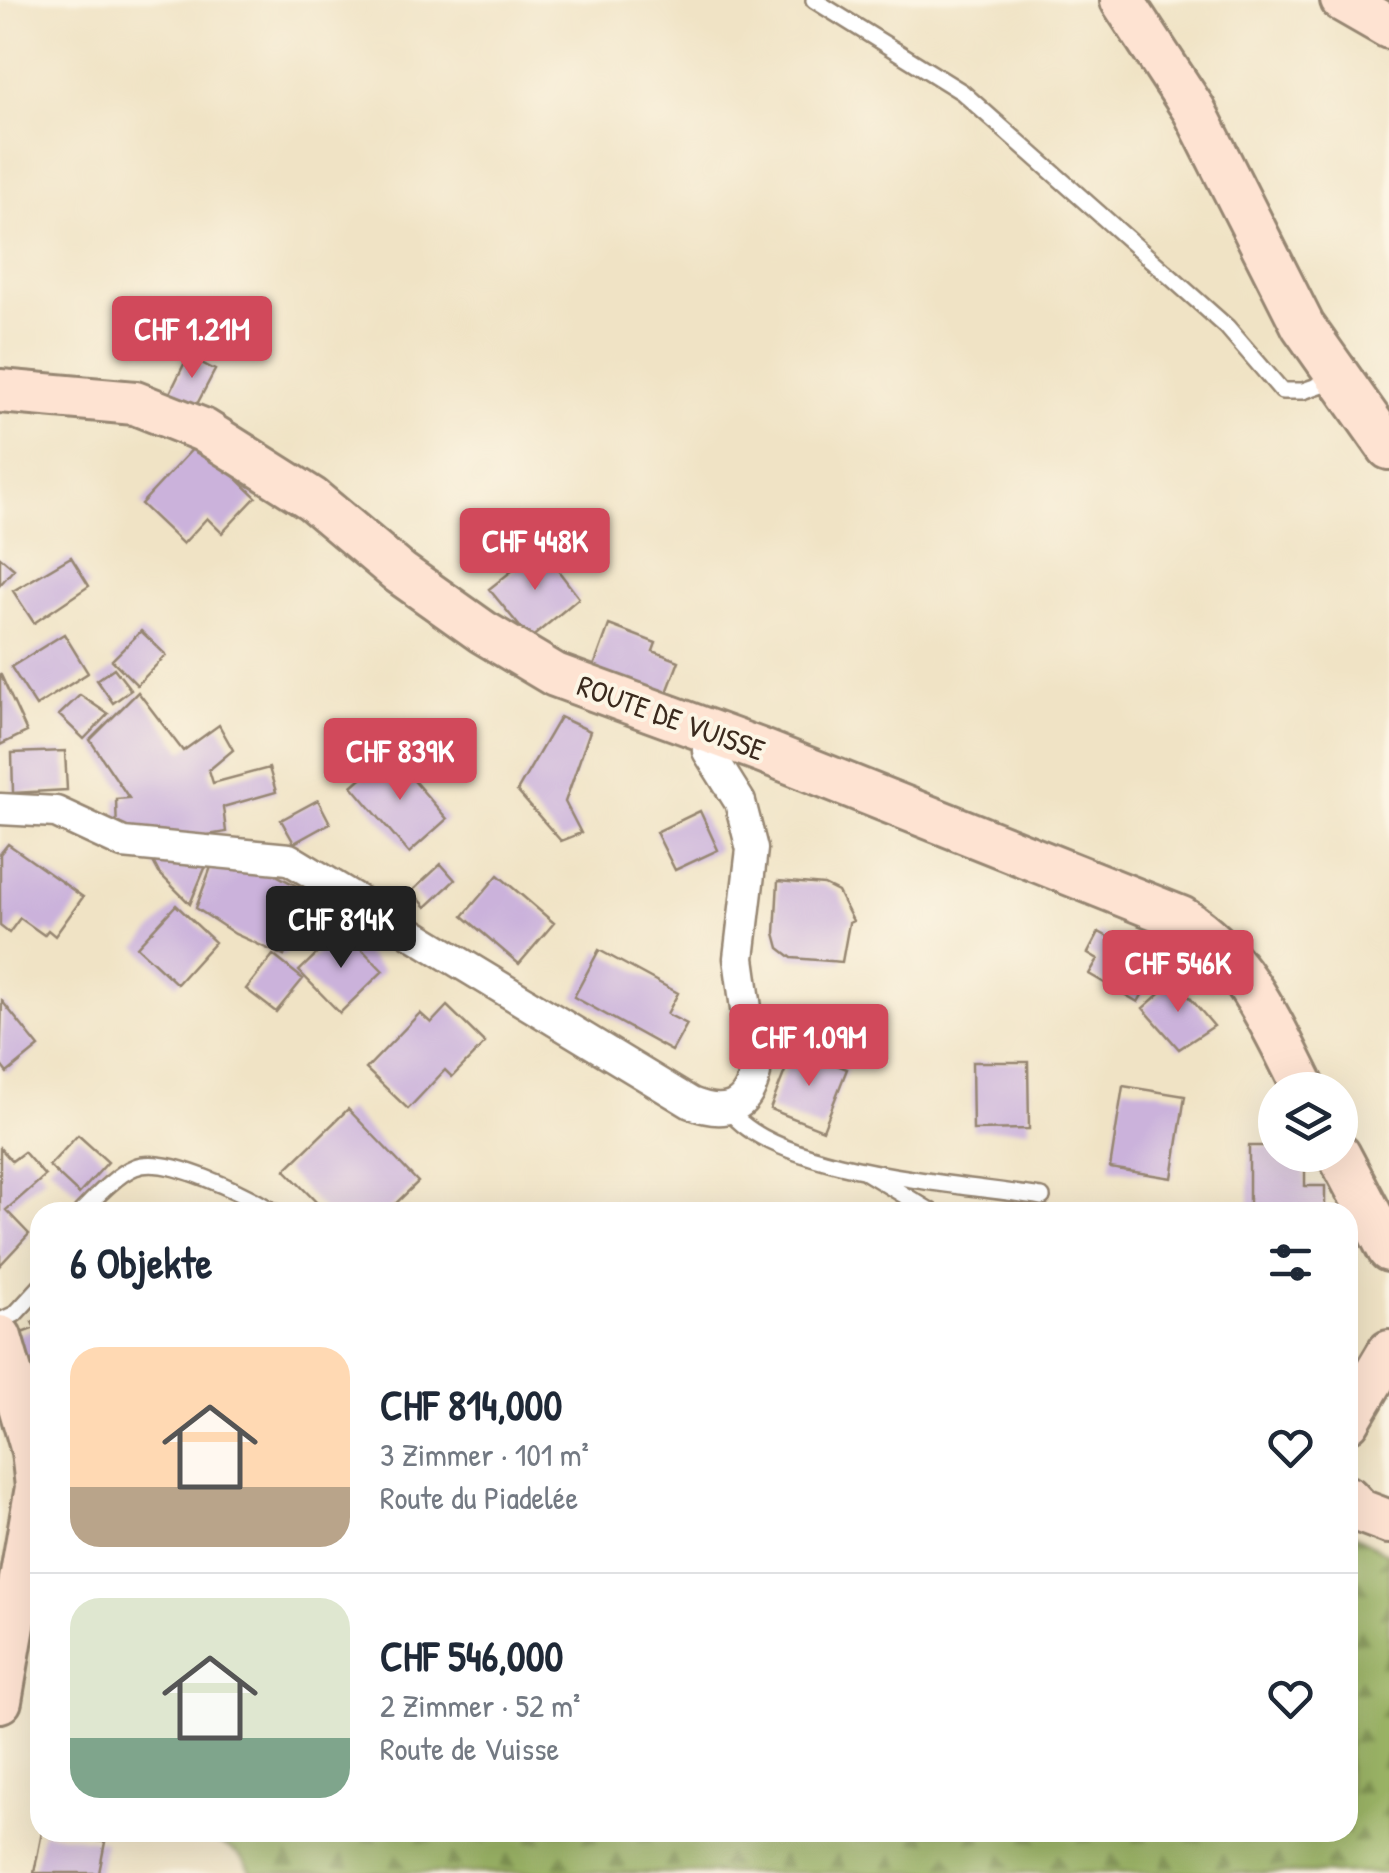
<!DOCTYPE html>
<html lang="de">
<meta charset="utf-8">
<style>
:root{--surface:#fff;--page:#f2f2f3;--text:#1f2937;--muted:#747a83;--line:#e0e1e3;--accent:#d1495b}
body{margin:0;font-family:"Patrick Hand",sans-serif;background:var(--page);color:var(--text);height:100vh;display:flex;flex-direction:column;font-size:38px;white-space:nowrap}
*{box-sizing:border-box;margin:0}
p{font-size:32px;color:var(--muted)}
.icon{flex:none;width:55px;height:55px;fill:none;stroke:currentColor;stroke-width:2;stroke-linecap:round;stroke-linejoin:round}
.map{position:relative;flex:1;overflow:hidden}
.panel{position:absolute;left:30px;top:1202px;width:1328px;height:640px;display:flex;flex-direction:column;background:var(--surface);border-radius:30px;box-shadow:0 10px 40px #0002}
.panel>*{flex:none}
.tools{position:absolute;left:1258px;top:1072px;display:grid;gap:20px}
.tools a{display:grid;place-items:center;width:100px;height:100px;border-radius:50%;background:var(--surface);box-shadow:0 10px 40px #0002;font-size:50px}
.price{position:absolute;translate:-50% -85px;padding:0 22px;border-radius:10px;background:var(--accent);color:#fff;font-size:32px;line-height:65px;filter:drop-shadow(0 2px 5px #0008)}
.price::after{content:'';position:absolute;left:50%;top:60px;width:30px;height:22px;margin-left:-15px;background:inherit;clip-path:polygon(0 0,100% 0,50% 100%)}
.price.selected{background:#222;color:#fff}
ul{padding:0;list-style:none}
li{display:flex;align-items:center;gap:30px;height:250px;padding:0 40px}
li+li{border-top:2px solid var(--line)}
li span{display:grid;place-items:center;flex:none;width:280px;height:200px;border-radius:30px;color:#555}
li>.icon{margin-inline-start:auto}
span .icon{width:120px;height:120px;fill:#fffc;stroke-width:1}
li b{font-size:42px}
h2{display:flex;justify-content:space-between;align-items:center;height:120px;padding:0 40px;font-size:42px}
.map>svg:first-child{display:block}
.forest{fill:url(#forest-firs);stroke:#6b6f42;stroke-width:2.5}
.building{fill:#cbb2db}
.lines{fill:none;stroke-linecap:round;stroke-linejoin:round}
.lane-casing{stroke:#968672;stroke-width:20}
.street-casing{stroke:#968672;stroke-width:35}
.secondary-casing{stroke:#968672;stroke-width:48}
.lane{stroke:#fff;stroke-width:15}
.street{stroke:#fff;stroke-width:30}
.secondary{stroke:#fee3d2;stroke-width:42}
.labels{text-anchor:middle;stroke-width:8;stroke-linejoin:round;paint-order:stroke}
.street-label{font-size:30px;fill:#3b2a1e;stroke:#fcf5e5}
</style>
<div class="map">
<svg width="1389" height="1873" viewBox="0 0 1389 1873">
<defs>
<pattern id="forest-firs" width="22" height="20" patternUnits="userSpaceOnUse" patternTransform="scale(2.5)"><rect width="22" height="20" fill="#9bb466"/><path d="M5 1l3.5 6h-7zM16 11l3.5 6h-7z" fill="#809353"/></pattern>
</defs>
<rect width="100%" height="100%" fill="#fcf5e5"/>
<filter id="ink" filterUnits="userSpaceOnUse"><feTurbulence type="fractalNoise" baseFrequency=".01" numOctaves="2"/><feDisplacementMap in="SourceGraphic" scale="20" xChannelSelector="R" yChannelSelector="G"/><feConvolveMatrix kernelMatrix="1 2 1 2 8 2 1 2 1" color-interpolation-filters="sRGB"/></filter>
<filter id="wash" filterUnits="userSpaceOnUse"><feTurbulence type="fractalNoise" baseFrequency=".0048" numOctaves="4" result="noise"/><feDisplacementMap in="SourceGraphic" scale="40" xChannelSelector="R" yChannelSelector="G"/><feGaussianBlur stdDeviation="2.25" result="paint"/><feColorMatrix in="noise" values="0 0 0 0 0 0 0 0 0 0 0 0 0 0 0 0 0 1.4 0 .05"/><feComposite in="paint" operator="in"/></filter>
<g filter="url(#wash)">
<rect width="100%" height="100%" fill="#f0e3c5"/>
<path class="forest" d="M1348 1530 1389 1555V1873H252C236 1838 197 1836 161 1833L1348 1832Z"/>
<g id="blocks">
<path class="building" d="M188 356 215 370 196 406 170 393Z
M199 442 256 497 222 533 207 518 183 544 141 504Z
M541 548 579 598 530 639 489 589Z
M0 557 14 569 0 585Z
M71 557 89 586 34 623 13 591Z
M609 625 656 643 653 651 679 661 666 695 590 677Z
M141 631 166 655 137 685 112 660Z
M64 634 88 673 36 706 11 667Z
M114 668 131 690 113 703 97 680Z
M0 673 27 732 0 745Z
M138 692 183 751 219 725 233 750 209 770 213 783 269 768 276 792 223 807 226 832 179 840 117 835 116 799 129 798 90 740Z
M80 695 108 714 84 739 59 715Z
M560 717 590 731 565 802 581 833 561 841 517 791Z
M65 751 67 790 13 793 12 753Z
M390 753 447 819 409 853 352 786Z
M318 800 330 823 294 843 281 820Z
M700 811 718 850 675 870 656 832Z
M8 844 83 897 55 936 48 930 44 935 20 918 9 933 0 926V854Z
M150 856 208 861 190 904 159 873Z
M215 856 272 873 310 893 284 956 235 934 196 908Z
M441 864 455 880 426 907 412 891Z
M498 875 554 923 519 964 463 916Z
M778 881 824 885 838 892 853 921 849 923 842 962 792 958 779 948 775 933Z
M176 905 215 942 177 984 137 947Z
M342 929 383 971 340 1013 299 971Z
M1099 932 1159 965 1138 1002 1089 974 1098 959 1088 953Z
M599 950 678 993 667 1014 687 1024 672 1051 574 997Z
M273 955 303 979 276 1012 246 989Z
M1175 980 1214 1026 1179 1049 1143 1008Z
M2 1001 39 1047 7 1073 0 1064Z
M447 1006 485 1043 452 1077 445 1070 408 1109 366 1069 420 1013 431 1023Z
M794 1048 847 1069 823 1130 770 1109Z
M972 1062H1028L1029 1129 973 1130Z
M1123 1086 1185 1096 1172 1178 1110 1168Z
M348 1109 418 1182 387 1212H326L285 1170Z
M78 1135 108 1162 79 1194 49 1166Z
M1249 1146H1275V1155H1305V1186H1325V1212H1249Z
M0 1148 12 1161 24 1152 45 1176 6 1210 29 1234 0 1265Z
M40 1318V1404L11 1337 35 1328 32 1322Z
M42 1832 105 1842 99 1873H34Z"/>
</g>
</g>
<g filter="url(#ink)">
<use href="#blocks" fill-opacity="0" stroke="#968672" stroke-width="2.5"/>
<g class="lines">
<defs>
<path id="lane" d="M814 0 962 92 1227 327 1282 391H1303L1337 379
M729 1110C775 1173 964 1184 1042 1197
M866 1172 932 1212
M81 1212C95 1198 117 1174 135 1167 166 1154 247 1195 274 1212
M0 1321 15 1314 40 1287"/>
<path id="street" d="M0 809 56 812 123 843 289 859 691 1103C724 1116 747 1110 755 1073L739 958 752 849 740 802 708 751 707 730"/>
<path id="secondary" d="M1122 0 1194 110 1303 326 1389 448
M1342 0 1389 27
M0 391 135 403 203 430 312 499 400 573 483 632 555 675 760 750 1181 918C1244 956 1273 1027 1305 1090
M1339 1155 1389 1250
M0 1337 33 1451 37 1487 0 1701
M1348 1421 1389 1352
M1348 1498 1360 1511 1389 1522"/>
</defs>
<use href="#lane" class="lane-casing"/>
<use href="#street" class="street-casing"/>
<use href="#secondary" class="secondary-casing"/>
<use href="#lane" class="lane"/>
<use href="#street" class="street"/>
<use href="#secondary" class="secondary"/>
</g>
</g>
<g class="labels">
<g class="street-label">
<text transform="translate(671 718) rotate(20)" y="10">ROUTE DE VUISSE</text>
</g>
</g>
</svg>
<div class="tools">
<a><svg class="icon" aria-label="layers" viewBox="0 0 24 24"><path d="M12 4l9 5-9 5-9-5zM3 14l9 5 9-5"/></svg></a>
</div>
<b class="price" style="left:192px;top:381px">CHF 1.21M</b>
<b class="price" style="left:535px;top:593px">CHF 448K</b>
<b class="price" style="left:400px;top:803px">CHF 839K</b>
<b class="price selected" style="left:341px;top:971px">CHF 814K</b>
<b class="price" style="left:1178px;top:1015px">CHF 546K</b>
<b class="price" style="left:809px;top:1089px">CHF 1.09M</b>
<section class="panel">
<h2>6 Objekte<svg class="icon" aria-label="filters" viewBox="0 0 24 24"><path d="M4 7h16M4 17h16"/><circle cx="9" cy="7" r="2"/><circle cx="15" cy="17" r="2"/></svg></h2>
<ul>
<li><span style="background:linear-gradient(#ffd9b3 70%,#b9a48a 0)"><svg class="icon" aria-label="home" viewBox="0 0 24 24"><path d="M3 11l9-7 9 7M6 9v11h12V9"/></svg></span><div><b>CHF 814,000</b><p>3 Zimmer · 101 m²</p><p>Route du Piadelée</p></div><svg class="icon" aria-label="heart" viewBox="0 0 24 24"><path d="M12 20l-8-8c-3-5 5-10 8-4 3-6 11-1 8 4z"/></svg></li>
<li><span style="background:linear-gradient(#dfe7d0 70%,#7fa58c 0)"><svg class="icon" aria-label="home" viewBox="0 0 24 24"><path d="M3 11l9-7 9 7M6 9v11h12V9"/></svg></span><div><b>CHF 546,000</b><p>2 Zimmer · 52 m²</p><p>Route de Vuisse</p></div><svg class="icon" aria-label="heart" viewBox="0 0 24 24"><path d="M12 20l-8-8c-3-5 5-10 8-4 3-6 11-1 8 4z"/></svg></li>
</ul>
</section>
</div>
